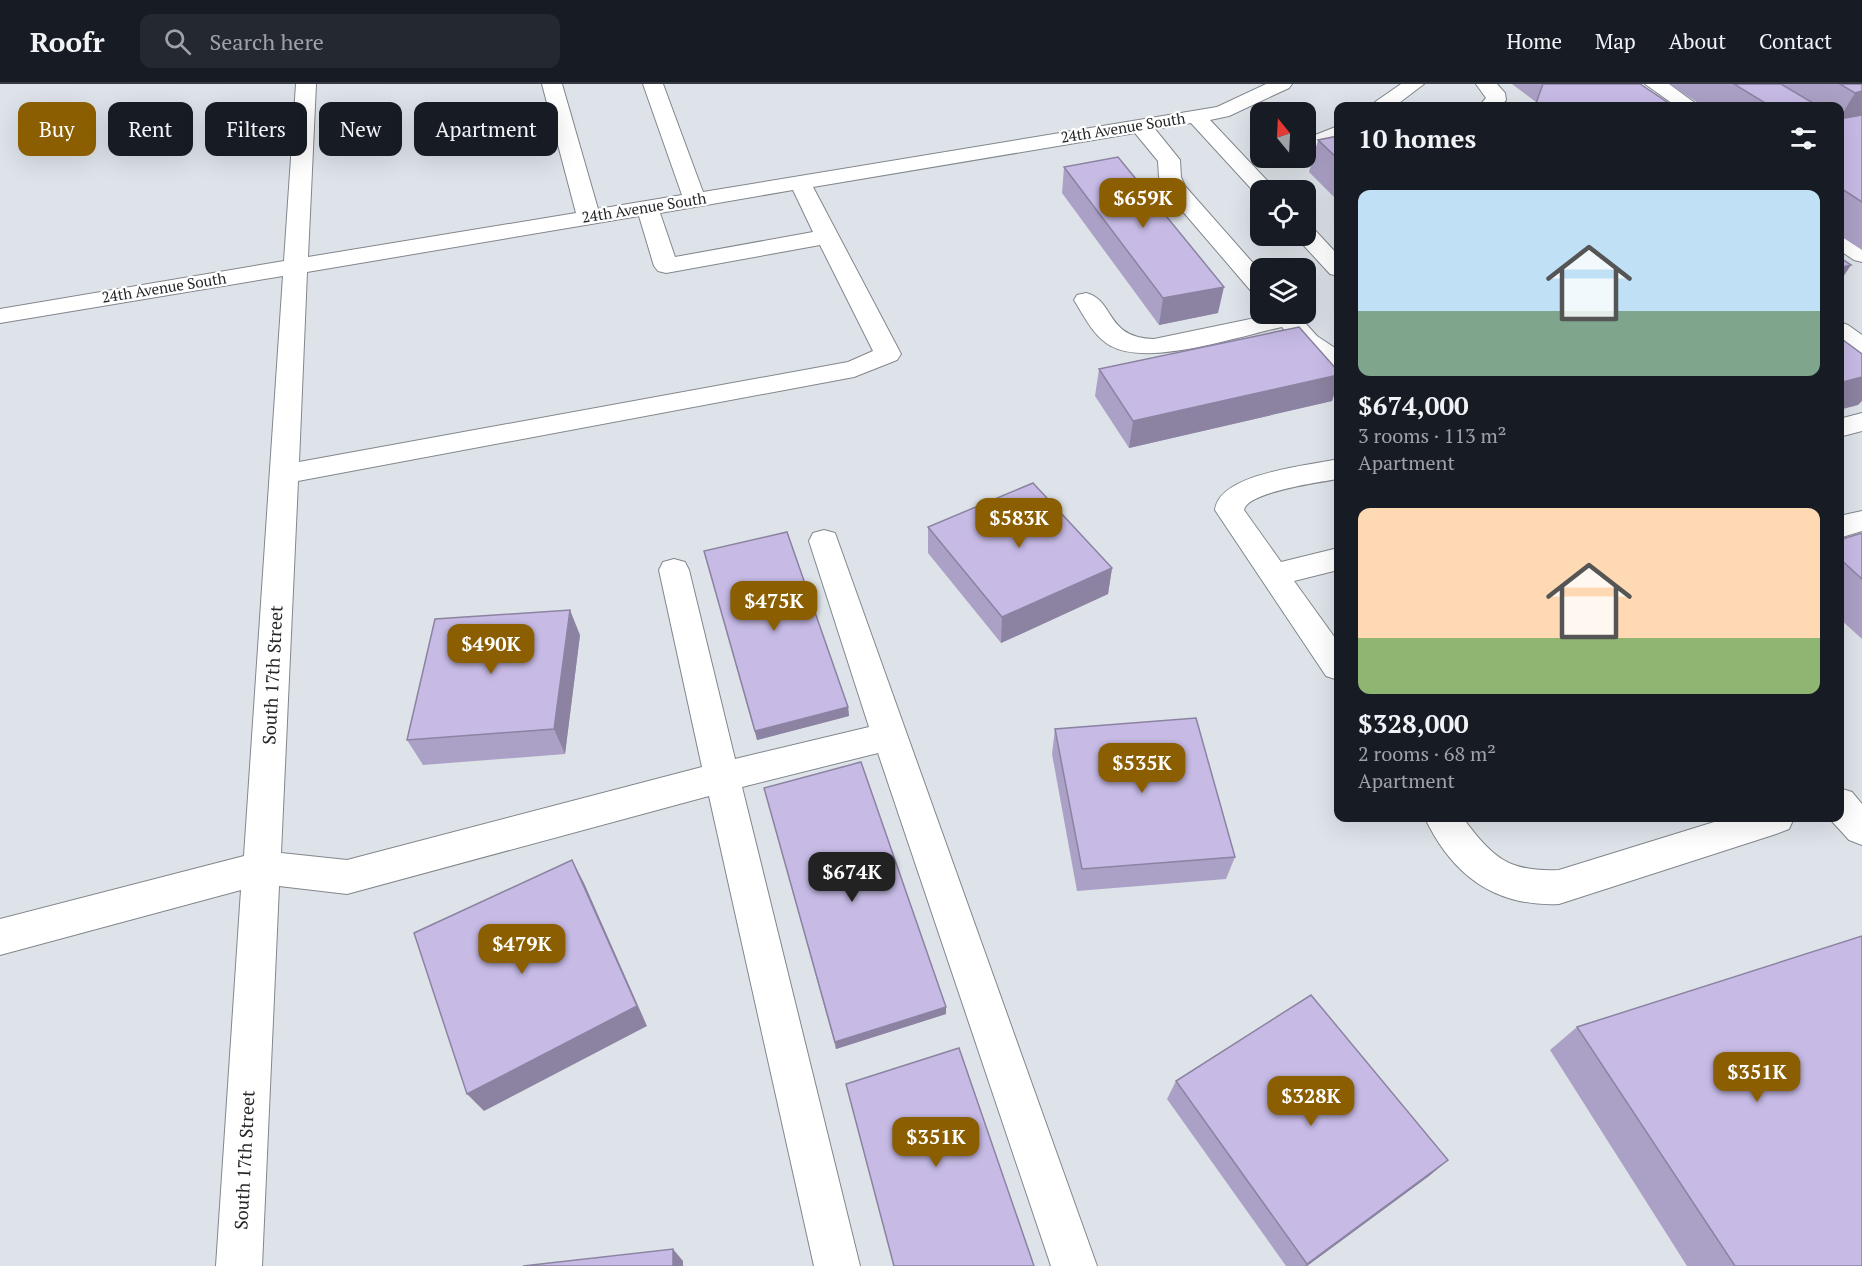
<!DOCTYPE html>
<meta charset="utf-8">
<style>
:root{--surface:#171b24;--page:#242831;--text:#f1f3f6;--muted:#9ea1a6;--line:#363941;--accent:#8b5e02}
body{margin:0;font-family:"PT Serif",serif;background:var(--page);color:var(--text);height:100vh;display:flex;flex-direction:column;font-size:22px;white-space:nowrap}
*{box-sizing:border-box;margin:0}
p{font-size:20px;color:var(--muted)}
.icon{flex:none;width:33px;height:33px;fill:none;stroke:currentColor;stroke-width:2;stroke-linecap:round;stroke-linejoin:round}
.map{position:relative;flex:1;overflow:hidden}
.details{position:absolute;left:1334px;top:18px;width:510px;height:720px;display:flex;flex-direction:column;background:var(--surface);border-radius:12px;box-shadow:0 6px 24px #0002}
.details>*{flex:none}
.guide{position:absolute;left:18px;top:18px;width:570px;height:54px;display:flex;gap:12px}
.needle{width:39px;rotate:342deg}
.buttons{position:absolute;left:1250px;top:18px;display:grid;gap:12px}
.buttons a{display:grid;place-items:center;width:66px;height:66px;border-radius:12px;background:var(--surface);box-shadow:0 6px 24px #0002;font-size:30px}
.price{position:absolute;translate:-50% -51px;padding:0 14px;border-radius:12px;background:var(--accent);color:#fff;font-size:20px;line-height:39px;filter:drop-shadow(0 2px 3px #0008)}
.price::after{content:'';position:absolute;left:50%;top:36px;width:18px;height:14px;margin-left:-9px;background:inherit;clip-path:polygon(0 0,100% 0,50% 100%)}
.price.selected{background:#222;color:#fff}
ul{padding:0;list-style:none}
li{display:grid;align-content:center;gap:12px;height:318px;padding:0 24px}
li span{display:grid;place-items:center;height:186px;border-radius:12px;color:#555}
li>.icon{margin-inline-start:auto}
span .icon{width:108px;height:108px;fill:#fffc;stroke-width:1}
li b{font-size:26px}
h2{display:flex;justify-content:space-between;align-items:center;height:72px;padding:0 24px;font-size:26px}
.chip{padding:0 21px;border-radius:12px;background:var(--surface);box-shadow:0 6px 24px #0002;font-size:21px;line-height:54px}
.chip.selected{background:var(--accent);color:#fff}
header{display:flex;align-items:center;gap:36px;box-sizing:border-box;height:84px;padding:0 30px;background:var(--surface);border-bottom:2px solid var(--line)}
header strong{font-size:28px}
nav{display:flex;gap:33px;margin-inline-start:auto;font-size:21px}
.search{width:420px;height:54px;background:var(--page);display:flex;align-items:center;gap:15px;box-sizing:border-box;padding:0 21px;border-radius:12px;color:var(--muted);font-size:22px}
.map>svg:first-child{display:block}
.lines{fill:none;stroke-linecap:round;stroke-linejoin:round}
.minor-casing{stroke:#81878c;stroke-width:2}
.minor{fill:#fff;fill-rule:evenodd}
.wall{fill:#aba1c6}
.shaded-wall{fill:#8b83a1}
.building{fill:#c7bbe6;stroke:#8b83a1;stroke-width:1.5}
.labels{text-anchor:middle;stroke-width:4.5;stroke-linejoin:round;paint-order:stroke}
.far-street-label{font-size:15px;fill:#232527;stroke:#fff}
.street-label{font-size:18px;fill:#232527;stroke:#fff}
</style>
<header>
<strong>Roofr</strong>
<div class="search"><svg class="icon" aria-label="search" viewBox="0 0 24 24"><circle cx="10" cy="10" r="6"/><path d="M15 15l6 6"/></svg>Search here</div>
<nav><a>Home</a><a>Map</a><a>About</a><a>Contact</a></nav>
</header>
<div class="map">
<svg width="1862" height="1182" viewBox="0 0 1862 1182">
<rect width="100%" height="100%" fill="#dde3e9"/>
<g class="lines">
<defs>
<path id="minor" d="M296 0H316L308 173 576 129 542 0H562L598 125 682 111 643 0H663L703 108 1217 23 1266 0H1292L1289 4 1229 32 1210 36 1276 106H1260V111H1257L1191 39 1155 45 1180 76 1181 93 1185 102 1260 187V209L1251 207 1167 109 1159 93 1158 77 1135 49 813 103 901 270 897 276 854 293 298 397 281 769 347 776 702 683 659 486 663 478 674 475 685 478 689 486 735 675 869 643 809 457 813 449 824 446 835 449 1097 1182H1051L878 669 742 703 860 1182H814L709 712 347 810 279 802 262 1182H216L241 806 0 871V835L244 772 283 192 0 239V225L284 177ZM793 106 813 148 675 173 660 129ZM639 132 654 182 658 187 666 189 820 161 873 267 848 278 299 378 307 188Z
M1401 0H1424L1395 22H1372L1375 18Z
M1476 0H1497L1505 9 1506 16 1501 22H1479L1486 14Z
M1645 0H1669L1699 22H1676Z
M1338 42V56L1305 69V55Z
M1305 142 1313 144 1338 171V192L1330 190 1295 152H1305Z
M1839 148 1862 160V178L1854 176 1839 166Z
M1086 209C1115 216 1105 254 1154 255L1274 230H1297L1317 252 1338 266V286C1314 280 1297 261 1282 243 1240 252 1148 283 1111 262 1094 253 1084 232 1074 216L1077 211Z
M1839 238 1848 241 1862 251V271L1853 269 1839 258Z
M1862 329V347L1839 353V335Z
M1338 375V395C1320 398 1247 408 1244 426L1281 478 1338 464V486L1294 497 1338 558V596L1326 592 1215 426C1219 389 1308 382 1338 375Z
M1862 427V447L1839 454V432Z
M1839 704 1852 708 1862 720V761L1849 756 1829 734H1839Z
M1425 734H1463C1493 774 1508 788 1559 786L1727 734H1794L1789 745 1776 750 1559 820C1495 823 1452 791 1425 734Z"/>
</defs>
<use href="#minor" class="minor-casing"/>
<use href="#minor" class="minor"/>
</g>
<path class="wall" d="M1512 0H1640L1673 22H1534L1536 18Z
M1669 0H1862V166L1839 151V22H1703Z
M1338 52V117L1309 88 1318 56Z
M1064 83 1218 229 1159 241 1062 109Z
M1099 285 1338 287V299L1332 317 1129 364 1095 312Z
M928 443 1112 484 1108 510 1001 559 928 469Z
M1862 449V555L1839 534V456Z
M704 467 848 623 849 632 757 656Z
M580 551 565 670 423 681 407 656Z
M1055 645 1235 773 1226 795 1077 807 1052 670Z
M764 704 946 930 836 965Z
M1577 943 1862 1182H1687L1550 966Z
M1176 997 1448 1076 1429 1092 1307 1182H1286L1167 1015Z
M846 1000 1034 1182H894Z"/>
<path class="shaded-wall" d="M1862 7V35L1839 40V35L1855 9Z
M1851 181 1839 199V184Z
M1224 203 1218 229 1159 241 1163 214Z
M1338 291V299L1332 317 1129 364 1133 337Z
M1862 293V317L1858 321 1839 326V299Z
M1112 484 1108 510 1001 559 1002 533Z
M570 526 580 551 565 670 554 645Z
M848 623 849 632 757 656 755 647Z
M572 776 584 799 647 942 484 1027 467 1010Z
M946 923V930L836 965 835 958Z
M1448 1076 1429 1092 1307 1182H1305Z
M673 1165 683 1177V1182H673Z"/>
<path class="building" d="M1543 0H1640L1673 22H1535Z
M1734 0H1781L1818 22H1770Z
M1840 0H1862V7L1855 9Z
M1862 31V118L1839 103V35Z
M1338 52V75L1318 56Z
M1118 73 1224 203 1163 214 1064 83Z
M1839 173 1851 181 1839 184Z
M1299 243 1338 287V291L1133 337 1099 285Z
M1839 253 1862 270V293L1839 299Z
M1033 399 1112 484 1002 533 928 443Z
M787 448 848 623 755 647 704 467Z
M1862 449V495L1839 474V456Z
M570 526 554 645 407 656 435 535Z
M1196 634 1235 773 1082 785 1055 645Z
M861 678 946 923 835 958 764 704Z
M572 776 637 922 467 1010 414 849Z
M1862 852V1182H1735L1577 943Z
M1311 911 1448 1076 1307 1180 1176 997Z
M959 964 1034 1182H894L846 1000Z
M673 1165V1182H523Z"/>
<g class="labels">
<g class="far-street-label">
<text transform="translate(1123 44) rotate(-9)" y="5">24th Avenue South</text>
<text transform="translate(644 124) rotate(-9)" y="5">24th Avenue South</text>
<text transform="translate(164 204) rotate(-9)" y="5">24th Avenue South</text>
</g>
<g class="street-label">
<text transform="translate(273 591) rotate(-87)" y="6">South 17th Street</text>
<text transform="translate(245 1076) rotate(-87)" y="6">South 17th Street</text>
</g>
</g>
</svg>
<div class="buttons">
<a><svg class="needle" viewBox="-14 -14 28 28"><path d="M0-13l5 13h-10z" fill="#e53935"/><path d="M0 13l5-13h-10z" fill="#9ea1a6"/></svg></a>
<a><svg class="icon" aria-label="locate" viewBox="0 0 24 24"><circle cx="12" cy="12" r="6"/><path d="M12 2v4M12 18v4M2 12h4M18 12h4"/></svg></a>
<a><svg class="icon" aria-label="layers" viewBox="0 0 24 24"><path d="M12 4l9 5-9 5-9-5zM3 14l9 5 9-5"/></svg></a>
</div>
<b class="price" style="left:1143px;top:145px">$659K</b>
<b class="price" style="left:1019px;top:465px">$583K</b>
<b class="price" style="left:774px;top:548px">$475K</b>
<b class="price" style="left:491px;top:591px">$490K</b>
<b class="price" style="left:1142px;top:710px">$535K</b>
<b class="price selected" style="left:852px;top:819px">$674K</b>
<b class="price" style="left:522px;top:891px">$479K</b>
<b class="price" style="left:1757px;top:1019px">$351K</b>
<b class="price" style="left:1311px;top:1043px">$328K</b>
<b class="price" style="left:936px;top:1084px">$351K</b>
<div class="guide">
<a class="chip selected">Buy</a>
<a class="chip">Rent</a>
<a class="chip">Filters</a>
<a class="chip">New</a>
<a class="chip">Apartment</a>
</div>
<section class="details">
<h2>10 homes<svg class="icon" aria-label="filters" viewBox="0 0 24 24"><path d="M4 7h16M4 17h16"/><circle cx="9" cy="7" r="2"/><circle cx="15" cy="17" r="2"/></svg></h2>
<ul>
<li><span style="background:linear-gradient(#bfe0f5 65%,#7fa58c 0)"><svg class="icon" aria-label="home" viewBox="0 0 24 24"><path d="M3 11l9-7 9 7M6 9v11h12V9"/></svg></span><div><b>$674,000</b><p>3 rooms · 113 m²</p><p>Apartment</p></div></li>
<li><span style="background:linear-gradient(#ffd9b3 70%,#8fb573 0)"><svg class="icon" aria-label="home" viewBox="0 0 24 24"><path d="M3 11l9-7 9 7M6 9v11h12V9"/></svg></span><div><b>$328,000</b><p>2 rooms · 68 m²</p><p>Apartment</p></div></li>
</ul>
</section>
</div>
